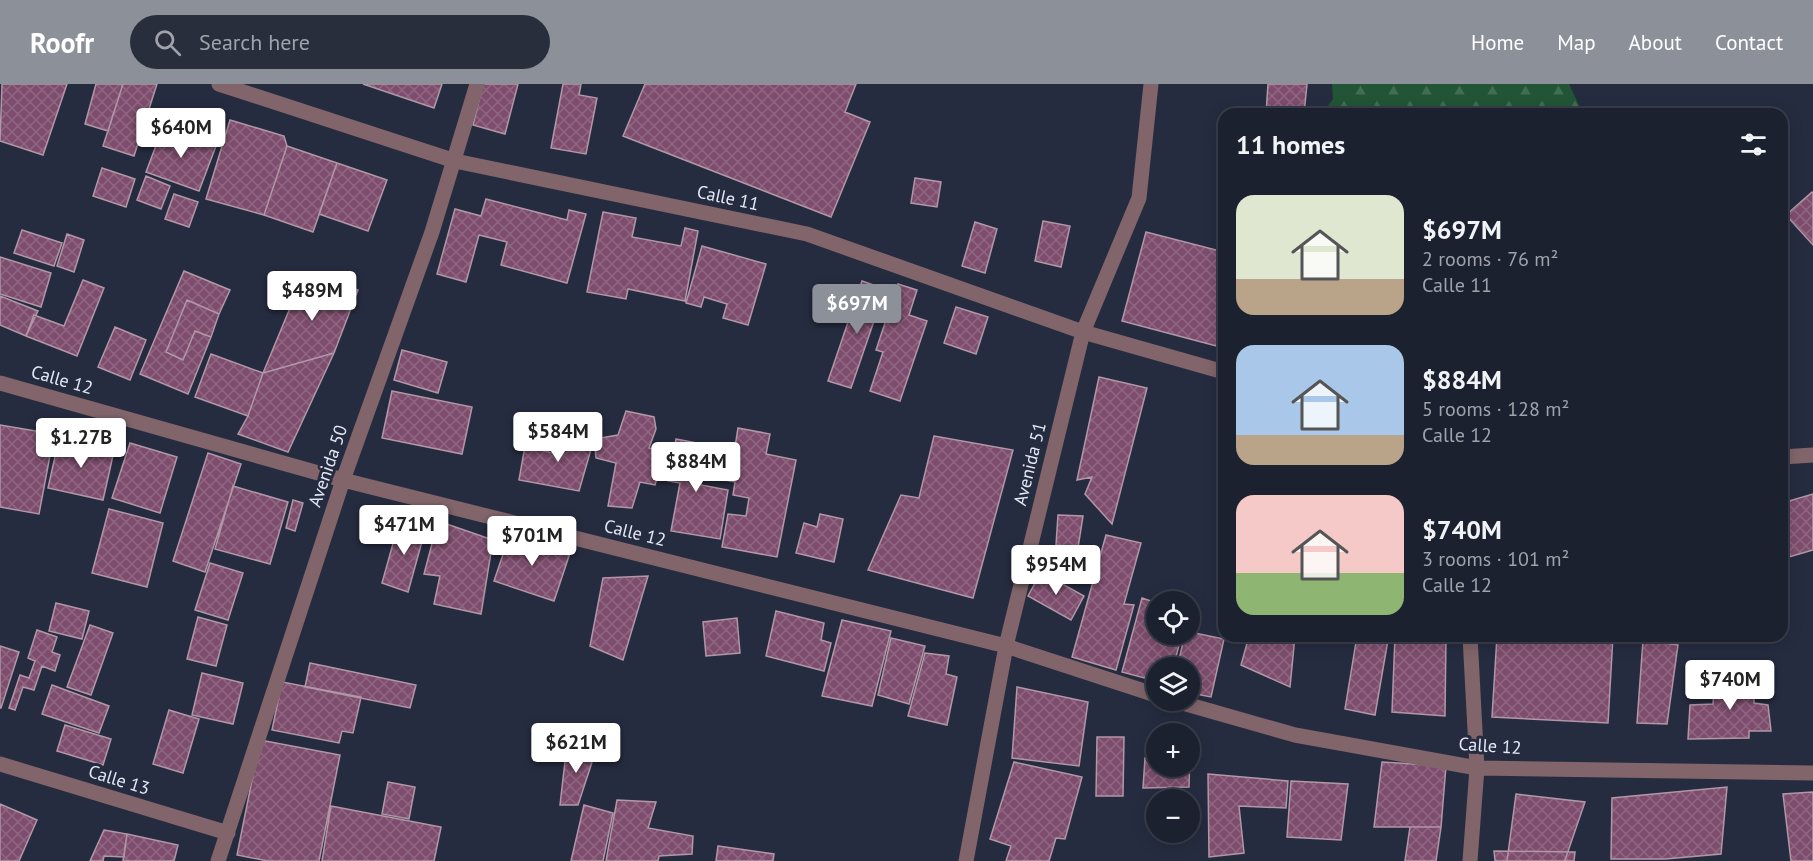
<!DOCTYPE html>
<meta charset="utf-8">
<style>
:root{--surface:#1c2130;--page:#292e3c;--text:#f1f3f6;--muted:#a0a3ab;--line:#3a3e4c;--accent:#8c9099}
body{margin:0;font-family:"PT Sans",sans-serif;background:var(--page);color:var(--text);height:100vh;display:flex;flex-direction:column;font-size:22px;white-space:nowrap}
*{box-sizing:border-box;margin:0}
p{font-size:20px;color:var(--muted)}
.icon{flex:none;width:33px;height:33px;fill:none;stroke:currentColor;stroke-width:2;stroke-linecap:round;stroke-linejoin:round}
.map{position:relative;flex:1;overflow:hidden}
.panel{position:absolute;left:1218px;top:24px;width:570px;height:534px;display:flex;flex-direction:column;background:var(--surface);border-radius:18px;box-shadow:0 3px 15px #0003,0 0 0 2px var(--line)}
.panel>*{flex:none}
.tools{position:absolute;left:1146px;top:507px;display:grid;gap:12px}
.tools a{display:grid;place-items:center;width:54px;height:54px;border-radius:50%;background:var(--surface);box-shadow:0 3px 15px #0003,0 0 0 2px var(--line);font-size:30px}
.price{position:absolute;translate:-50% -51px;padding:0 14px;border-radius:6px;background:#fff;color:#222;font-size:20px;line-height:39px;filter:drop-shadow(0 2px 3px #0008)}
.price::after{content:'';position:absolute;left:50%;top:36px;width:18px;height:14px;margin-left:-9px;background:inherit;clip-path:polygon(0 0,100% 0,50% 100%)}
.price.active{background:var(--accent);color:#fff}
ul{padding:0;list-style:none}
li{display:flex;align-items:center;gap:18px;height:150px;padding:0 18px}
li span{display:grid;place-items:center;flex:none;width:168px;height:120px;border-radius:18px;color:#555}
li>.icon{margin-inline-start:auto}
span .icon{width:72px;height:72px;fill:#fffc;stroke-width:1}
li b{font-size:26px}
h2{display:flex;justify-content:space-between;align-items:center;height:72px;padding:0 18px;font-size:26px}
header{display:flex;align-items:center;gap:36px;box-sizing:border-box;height:84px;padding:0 30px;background:var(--accent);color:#fff}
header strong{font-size:28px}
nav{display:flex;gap:33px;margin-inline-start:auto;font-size:21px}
.search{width:420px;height:54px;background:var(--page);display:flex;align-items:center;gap:15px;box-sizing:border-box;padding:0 21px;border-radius:33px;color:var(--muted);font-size:22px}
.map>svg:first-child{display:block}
.forest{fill:url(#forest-firs)}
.building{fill:url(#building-cross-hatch);stroke:#b197a7;stroke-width:1.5}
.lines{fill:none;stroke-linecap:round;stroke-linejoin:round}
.minor{stroke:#81656a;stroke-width:15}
.labels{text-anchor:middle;stroke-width:6;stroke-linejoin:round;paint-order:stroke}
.street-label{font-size:18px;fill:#e4e9f6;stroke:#262c40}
</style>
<header>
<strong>Roofr</strong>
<div class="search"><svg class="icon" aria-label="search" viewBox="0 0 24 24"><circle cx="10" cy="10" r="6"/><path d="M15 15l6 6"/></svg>Search here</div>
<nav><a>Home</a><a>Map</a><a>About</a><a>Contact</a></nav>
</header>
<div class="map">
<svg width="1813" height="777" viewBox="0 0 1813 777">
<defs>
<pattern id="forest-firs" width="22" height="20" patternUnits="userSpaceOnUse" patternTransform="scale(1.5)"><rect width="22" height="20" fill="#215535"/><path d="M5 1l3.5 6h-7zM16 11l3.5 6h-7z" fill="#416d53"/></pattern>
<pattern id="building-cross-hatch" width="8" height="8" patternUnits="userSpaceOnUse" patternTransform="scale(1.5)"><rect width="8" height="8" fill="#7e4d6d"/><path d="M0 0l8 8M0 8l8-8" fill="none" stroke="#906782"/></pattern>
</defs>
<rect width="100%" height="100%" fill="#262c40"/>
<path class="forest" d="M1332 0H1569L1583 30H1322L1333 15Z"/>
<path class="building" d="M2 0H67L43 71 0 57Z
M96 0H123L108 47 85 40Z
M123 0H157L134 72 103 62Z
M363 0H442L434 24Z
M483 0H518L505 50 473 41Z
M563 0H581L579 11 597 14 586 70 551 64Z
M645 0H856L845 28 870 38 831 133 623 52Z
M1268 0H1307L1304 30H1266Z
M199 31 222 39 215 58 193 51Z
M230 36 284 52 287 62 264 131 206 115Z
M163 43 216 62 199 107 146 88Z
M287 62 337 79 313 148 264 131Z
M337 79 387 96 368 147 319 130Z
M102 84 135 95 126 123 93 112Z
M146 92 170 102 161 125 137 116Z
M915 94 941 98 937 123 911 119Z
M1812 108 1813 109V161L1786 131Z
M174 110 198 118 189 143 165 135Z
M486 115 567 136 569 126 586 130 567 199 501 181 507 158 479 151 466 198 437 190 455 125 481 132Z
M603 128 636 134 632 153 681 162 685 144 698 147 685 217 628 205 626 215 587 208Z
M1043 137 1070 142 1061 183 1035 177Z
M975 138 997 145 985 189 962 182Z
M22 146 62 159 54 182 14 169Z
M1146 148 1224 168V264L1122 237Z
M67 150 84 156 74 188 57 182Z
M702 162 766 180 748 241 723 234 727 220 704 213 701 223 686 219Z
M0 173 51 189 41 223 0 210Z
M184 187 230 206 219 230 187 216 166 268 183 276 195 247 211 253 188 310 140 290Z
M305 188 358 206 334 269 263 289Z
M83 196 104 204 77 272 26 252 34 231 64 242Z
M862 197 885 205 851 304 828 297Z
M898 200 917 206 909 231 927 237 900 317 870 307 883 268 876 266Z
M0 212 38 227 26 252 0 241Z
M187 216 219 230 211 253 195 247 183 276 166 268Z
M956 223 988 233 976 270 944 259Z
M115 243 146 256 130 296 98 283Z
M402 266 447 278 438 309 394 296Z
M334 269 288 368 238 350 248 332 263 289Z
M211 270 263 289 248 332 195 313Z
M1099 293 1147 304 1112 440 1085 410 1092 393 1077 396Z
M392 307 472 323 462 370 382 354Z
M626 327 654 333 656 345 649 364 665 368 655 401 640 398 632 424 608 422 616 379 596 374 594 355 618 351Z
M0 341 54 350 39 430 0 423Z
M738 344 770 350 766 370 796 376 777 473 722 463 728 430 746 432 749 414 733 411 735 398 714 394 721 360 735 363Z
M562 345 594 355 579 407 519 396 525 362 557 370Z
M934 352 1013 366 973 514 868 486 901 411 919 414Z
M59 355 114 367 103 416 48 404Z
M676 355 708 361 701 401 728 406 720 455 671 447 680 399 668 397Z
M130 359 177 373 160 429 112 414Z
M208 369 241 380 205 488 173 477Z
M233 402 288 418 270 480 215 465Z
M1813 410V466L1782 475V419Z
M293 416 303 419 295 447 286 444Z
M109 425 163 439 147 503 92 489Z
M820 430 843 435 834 478 796 469 804 439 817 443Z
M1058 431 1083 432 1078 464 1056 461Z
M438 437 493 456 481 530 434 520 440 492 424 490Z
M399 438 426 443 408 508 382 499Z
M510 450 570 469 554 517 494 497Z
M1106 451 1141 459 1124 520 1134 521 1116 586 1072 573Z
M210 479 243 489 228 536 195 526Z
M1041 488 1084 512 1071 536 1028 512Z
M648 492 623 576 590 562 603 494Z
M1165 513 1182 518H1164Z
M1142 514 1151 517 1146 536 1156 539V550H1182L1173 584H1156V597L1122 588Z
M56 519 89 527 82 555 49 547Z
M776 527 824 539 821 556 831 559 824 587 766 572Z
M198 533 227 541 216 582 187 575Z
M737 534 740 569 706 572 703 538Z
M842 536 891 547 872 622 822 612Z
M90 541 113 549 91 611 67 603Z
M37 546 57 553 52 568 60 571 55 587 42 582 34 606 23 603 15 626 9 624 20 591 29 594 35 577 28 574Z
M1190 548 1224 555 1211 613 1190 609V584H1177L1185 550H1190Z
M1249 552H1295L1290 603 1241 581Z
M1357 552 1388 556 1375 631 1345 625Z
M1395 552H1446L1445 632 1392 628Z
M1497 552H1613L1608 639 1492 633Z
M891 554 925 562 909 620 878 611Z
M1643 556 1678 561 1667 640 1637 639Z
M0 562 19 568 1 624H0Z
M925 569 949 572 946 590 957 593 947 641 908 632Z
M310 579 416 601 410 624 305 603Z
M202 589 243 599 233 640 192 631Z
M1715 590H1754V619L1768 621 1771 647H1749V654L1688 655 1690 621 1713 620Z
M282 598 361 613 353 649 342 647 339 659 272 646Z
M52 601 109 622 99 649 42 630Z
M1017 603 1088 618 1079 682 1012 674Z
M169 626 199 635 183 689 153 680Z
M65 641 111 655 103 681 57 667Z
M1097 653H1124L1123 712H1096Z
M260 656 340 671 319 777H268L237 771Z
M567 660 596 666 578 721H560Z
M1190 672 1189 703 1143 704 1145 674 1156 673V682H1190Z
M1014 678 1082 693 1065 755 1056 754 1049 777H1006L1011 762 990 755Z
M1382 678 1446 682 1441 743H1374Z
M1208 690 1288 697 1286 724 1239 722 1244 769 1209 773Z
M1291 697 1348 700 1341 756 1287 753Z
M388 698 415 703 409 735 382 730Z
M1727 703 1721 770 1665 775H1611L1612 714Z
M1813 708V777H1791L1783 710Z
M1516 710 1585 718 1565 776 1567 777H1507Z
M617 716 656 718 648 744 693 752 692 770 659 772 658 777H606Z
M0 720 37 736 19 777H0Z
M584 721 613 729 603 777H571Z
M331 722 441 743 434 777H322Z
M1410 743H1441L1436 777H1405Z
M104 746 127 750 124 773 104 772 103 777H90Z
M127 750 178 761 174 777H123Z
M718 762 774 770 773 777H716Z
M1494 767 1575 768 1574 777H1495Z"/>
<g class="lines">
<path class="minor" d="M219 0 455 77 807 150 1083 248 1224 288
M0 299 343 396 1006 562 1156 611
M1782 373 1813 371
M1172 616 1295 651 1477 684 1813 689
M0 680 228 749
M218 777 343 396 432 148 477 0
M966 777 1006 562 1083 248 1139 114 1151 0
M1470 777 1477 684 1470 552"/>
</g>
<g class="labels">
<g class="street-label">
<text transform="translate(728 114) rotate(12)" y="6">Calle 11</text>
<text transform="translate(62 296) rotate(16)" y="6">Calle 12</text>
<text transform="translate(1030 380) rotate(-76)" y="6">Avenida 51</text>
<text transform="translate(328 382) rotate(-71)" y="6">Avenida 50</text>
<text transform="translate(635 449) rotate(14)" y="6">Calle 12</text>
<text transform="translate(1490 662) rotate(4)" y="6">Calle 12</text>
<text transform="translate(119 696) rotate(17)" y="6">Calle 13</text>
</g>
</g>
</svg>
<div class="tools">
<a><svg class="icon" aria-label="locate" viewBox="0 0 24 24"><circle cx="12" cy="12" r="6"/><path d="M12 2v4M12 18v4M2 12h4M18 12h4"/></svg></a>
<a><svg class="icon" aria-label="layers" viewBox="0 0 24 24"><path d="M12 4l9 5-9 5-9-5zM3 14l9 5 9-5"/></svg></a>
<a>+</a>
<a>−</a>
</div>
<b class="price" style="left:181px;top:75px">$640M</b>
<b class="price" style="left:312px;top:238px">$489M</b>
<b class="price active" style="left:857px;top:251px">$697M</b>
<b class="price" style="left:558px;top:379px">$584M</b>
<b class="price" style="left:81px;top:385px">$1.27B</b>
<b class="price" style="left:696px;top:409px">$884M</b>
<b class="price" style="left:404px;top:472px">$471M</b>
<b class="price" style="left:532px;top:483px">$701M</b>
<b class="price" style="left:1056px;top:512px">$954M</b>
<b class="price" style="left:1730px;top:627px">$740M</b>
<b class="price" style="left:576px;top:690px">$621M</b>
<section class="panel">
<h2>11 homes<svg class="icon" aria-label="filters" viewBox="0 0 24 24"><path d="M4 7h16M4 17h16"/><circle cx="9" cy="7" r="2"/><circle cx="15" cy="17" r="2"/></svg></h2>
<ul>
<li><span style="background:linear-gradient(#dfe7d0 70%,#b9a48a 0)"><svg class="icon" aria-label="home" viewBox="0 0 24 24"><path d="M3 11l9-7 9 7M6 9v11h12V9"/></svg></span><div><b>$697M</b><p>2 rooms · 76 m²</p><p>Calle 11</p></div></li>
<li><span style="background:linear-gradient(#a9c7e8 75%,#b9a48a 0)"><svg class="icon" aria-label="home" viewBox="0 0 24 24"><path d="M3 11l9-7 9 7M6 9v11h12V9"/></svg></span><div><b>$884M</b><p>5 rooms · 128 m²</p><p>Calle 12</p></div></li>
<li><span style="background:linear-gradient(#f6c9c9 65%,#8fb573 0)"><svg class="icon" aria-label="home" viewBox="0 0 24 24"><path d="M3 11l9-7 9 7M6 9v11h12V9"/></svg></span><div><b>$740M</b><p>3 rooms · 101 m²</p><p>Calle 12</p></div></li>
</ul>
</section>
</div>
